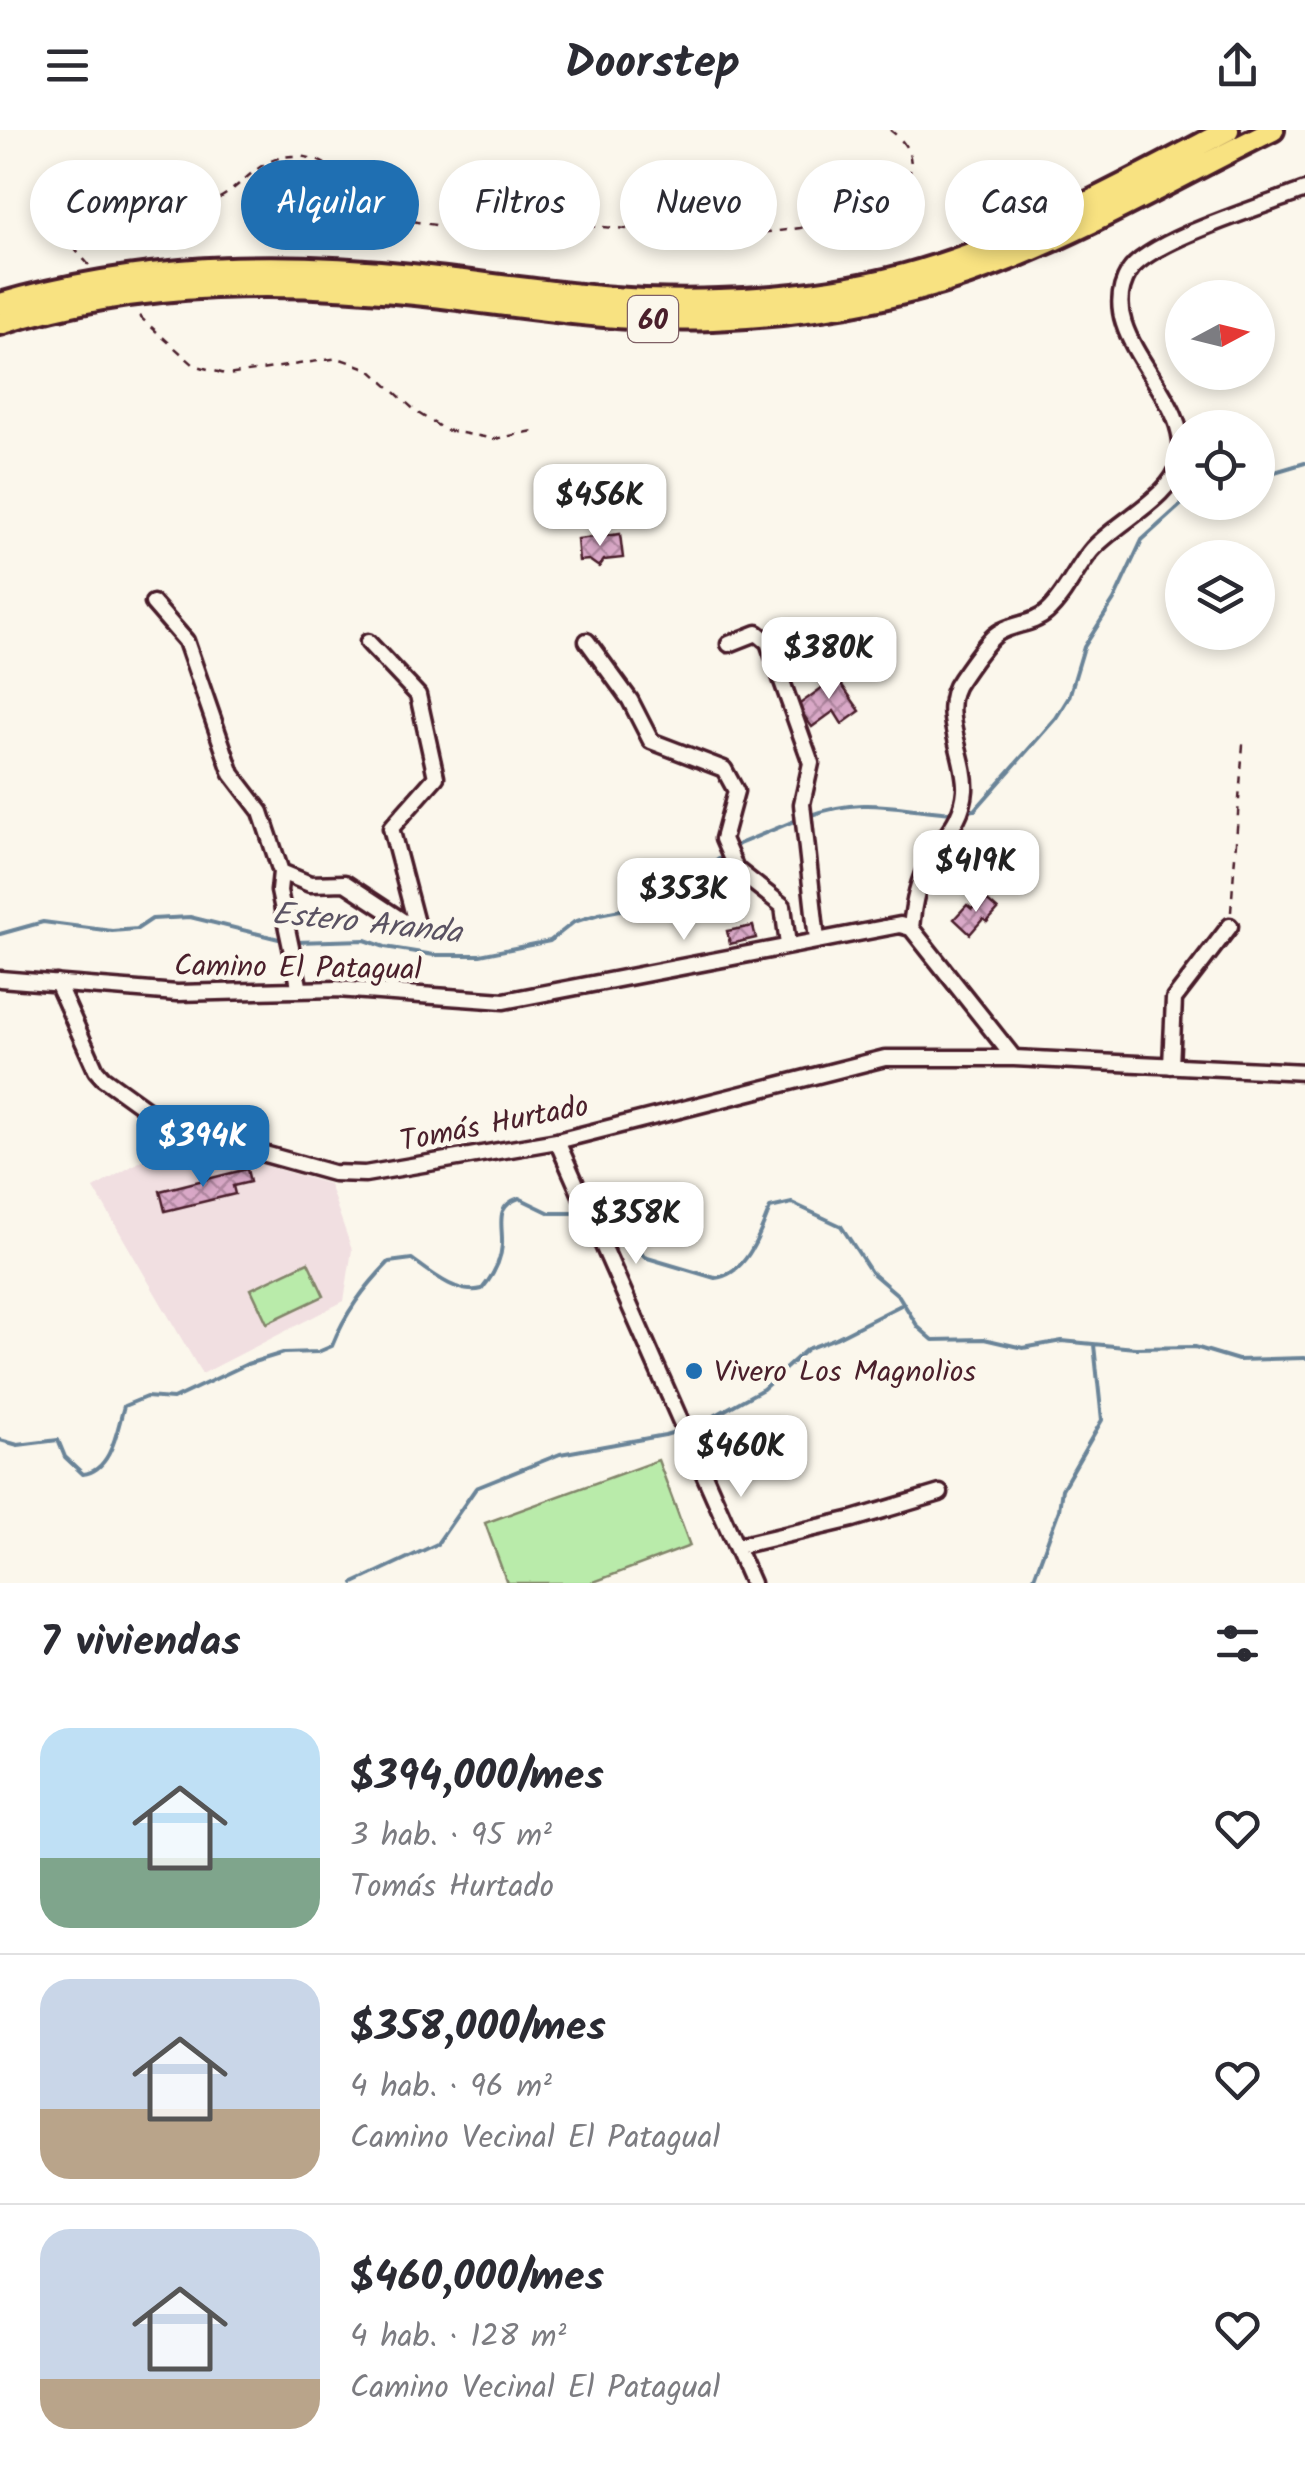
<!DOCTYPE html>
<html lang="es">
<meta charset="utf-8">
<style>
:root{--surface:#fff;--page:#f2f2f3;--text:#2b2b33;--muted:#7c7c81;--line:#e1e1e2;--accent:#1f6fb2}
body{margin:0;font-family:Kalam,sans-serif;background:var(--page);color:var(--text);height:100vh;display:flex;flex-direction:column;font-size:38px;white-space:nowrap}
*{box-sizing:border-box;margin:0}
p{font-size:32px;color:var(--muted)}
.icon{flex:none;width:55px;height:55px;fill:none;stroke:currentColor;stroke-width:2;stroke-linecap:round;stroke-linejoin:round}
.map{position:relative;height:1453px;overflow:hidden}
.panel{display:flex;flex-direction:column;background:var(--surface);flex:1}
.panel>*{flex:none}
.banner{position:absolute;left:30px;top:30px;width:1245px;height:90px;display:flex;gap:20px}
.needle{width:65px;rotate:83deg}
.buttons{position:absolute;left:1165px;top:150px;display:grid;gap:20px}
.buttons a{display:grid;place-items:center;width:110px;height:110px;border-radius:50%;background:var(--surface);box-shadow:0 5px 15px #0003;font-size:50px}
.price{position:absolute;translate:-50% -85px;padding:0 22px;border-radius:20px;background:#fff;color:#222;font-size:32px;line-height:65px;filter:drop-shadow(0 2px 5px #0008)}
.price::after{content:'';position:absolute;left:50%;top:60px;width:30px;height:22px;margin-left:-15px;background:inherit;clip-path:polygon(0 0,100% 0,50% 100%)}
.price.on{background:var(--accent);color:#fff}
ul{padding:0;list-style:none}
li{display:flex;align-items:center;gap:30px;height:250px;padding:0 40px}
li+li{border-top:2px solid var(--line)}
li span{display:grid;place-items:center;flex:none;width:280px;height:200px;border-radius:30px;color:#555}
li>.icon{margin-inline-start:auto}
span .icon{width:120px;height:120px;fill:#fffc;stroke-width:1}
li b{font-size:42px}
h2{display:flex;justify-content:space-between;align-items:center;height:120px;padding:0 40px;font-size:42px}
.pill{padding:0 35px;border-radius:45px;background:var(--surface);box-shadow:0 5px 15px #0003;font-size:35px;line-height:90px}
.pill.on{background:var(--accent);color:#fff}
header{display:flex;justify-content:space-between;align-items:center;height:130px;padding:0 40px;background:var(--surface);font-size:45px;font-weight:800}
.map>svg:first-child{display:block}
.built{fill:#f1dfe1}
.park{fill:#b9ebaa;stroke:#82856a;stroke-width:2.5}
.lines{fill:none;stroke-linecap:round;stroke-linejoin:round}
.stream{stroke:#6a8498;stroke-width:4}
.building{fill:url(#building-cross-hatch);stroke:#4a1f2b;stroke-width:2.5}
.minor-casing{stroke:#4a1f2b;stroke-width:21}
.highway-casing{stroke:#4a1f2b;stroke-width:28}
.path{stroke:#4a1f2b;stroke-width:2.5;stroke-dasharray:8 8;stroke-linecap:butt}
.minor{stroke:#fbf7ec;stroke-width:14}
.highway{stroke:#f8e281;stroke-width:20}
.poi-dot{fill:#1f6fb2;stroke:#fbf7ec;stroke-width:4}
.labels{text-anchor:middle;stroke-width:9;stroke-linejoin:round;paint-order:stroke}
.shield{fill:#fbf7ec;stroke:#7f6065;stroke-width:2.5}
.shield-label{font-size:28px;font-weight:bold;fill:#4a1f2b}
.street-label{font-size:30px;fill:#4a1f2b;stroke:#fbf7ec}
.poi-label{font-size:30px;fill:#4a1f2b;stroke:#fbf7ec;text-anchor:start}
.water-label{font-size:32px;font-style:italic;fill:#5a5262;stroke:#fbf7ec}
</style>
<header><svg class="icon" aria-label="menu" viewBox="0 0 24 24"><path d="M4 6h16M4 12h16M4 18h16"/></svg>Doorstep<svg class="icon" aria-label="share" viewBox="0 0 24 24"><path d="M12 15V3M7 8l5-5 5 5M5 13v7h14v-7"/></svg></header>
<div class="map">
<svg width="1305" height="1453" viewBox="0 0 1305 1453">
<defs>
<pattern id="building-cross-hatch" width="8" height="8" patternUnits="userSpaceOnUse" patternTransform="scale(2.5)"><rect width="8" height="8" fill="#d9a8c7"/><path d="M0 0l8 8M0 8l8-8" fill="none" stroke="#b288a2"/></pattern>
</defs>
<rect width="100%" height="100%" fill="#fbf7ec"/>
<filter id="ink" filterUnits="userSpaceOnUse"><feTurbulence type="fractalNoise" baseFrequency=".01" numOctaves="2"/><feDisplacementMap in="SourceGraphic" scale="20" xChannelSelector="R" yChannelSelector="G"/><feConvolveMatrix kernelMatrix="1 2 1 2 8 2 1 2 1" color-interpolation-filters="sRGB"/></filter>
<g filter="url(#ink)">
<path class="built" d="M177 1010 329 1054 352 1120 344 1171 202 1244 94 1058Z"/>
<path class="park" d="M308 1132 324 1166 267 1193 251 1159Z
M658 1330 690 1416 591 1453H507L485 1393Z"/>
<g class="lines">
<path class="stream" d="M1258 347 1305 333
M965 681 975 680 1056 588 1069 567 1084 517 1114 470 1142 410 1184 372
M808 686C866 665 898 680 956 683
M0 804 43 792 112 801 137 799 152 789 190 787 287 811
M296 812 365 810 385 817 434 825H480L550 811 574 792 599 784 690 767 708 737 739 714 799 689
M600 1076 613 1079 644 1127 715 1148C746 1145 760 1104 770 1078L792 1073 841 1096 871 1142 899 1166 918 1197 933 1210 984 1209 1023 1218 1062 1211 1135 1218 1195 1217 1238 1230 1305 1228
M0 1310 18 1315 58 1310 65 1327 83 1344C112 1341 117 1299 124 1276L146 1267 173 1269 247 1234 283 1223 318 1222 332 1216C345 1183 364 1158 389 1132L412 1129C430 1142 458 1166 482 1159 492 1147 501 1131 502 1115 503 1093 494 1077 519 1068L550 1083H580
M354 1453 437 1414 476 1358 560 1324 665 1305 698 1295 763 1259 807 1219 836 1208 901 1175
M1032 1453 1059 1380 1062 1359 1102 1290 1094 1215"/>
</g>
<path class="building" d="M620 404 623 428 604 430 599 437 589 430 579 431 577 409Z
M832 541 860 581 842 594 834 581 812 597 797 576 823 557 819 551Z
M983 767 998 780 987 792 983 789 970 804 954 789 967 775 972 779Z
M753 796 756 808 730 814 727 801Z
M247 1039 250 1052 233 1056 235 1064 165 1081 160 1061Z"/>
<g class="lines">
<defs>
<path id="minor" d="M153 473 186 511 232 644 261 682 281 742 279 761 300 860
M587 511 630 570 651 611 724 639 736 661 723 709 736 739 783 776 788 815
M729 514 757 503 768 512 811 633 802 674 817 810
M281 742 310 754 345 753 418 801 391 698 436 647 418 565 368 512
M911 798C913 777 918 751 928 733 943 707 963 690 965 660 967 626 937 580 960 550 969 537 986 511 998 503 1013 493 1033 495 1047 482 1065 466 1075 440 1091 421 1114 393 1172 368 1180 331 1195 266 1090 206 1129 142 1147 111 1267 75 1305 60
M0 849 177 863 337 859 504 871 900 795 911 798 1014 928 1305 942
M57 853 96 940 103 948 160 989 196 1005 333 1043 365 1044 557 1011 885 928H1014
M1171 936 1174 869 1230 796
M557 1011 752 1453
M738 1416 853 1389 940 1363"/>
<path id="highway" d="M0 174C136 135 271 130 411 145 514 156 614 175 719 170 781 168 845 161 905 145 1019 114 1124 54 1228 0
M0 194C141 149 288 150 434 166 527 177 619 193 713 189 809 185 904 170 994 135 1091 98 1181 45 1273 0"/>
</defs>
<use href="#minor" class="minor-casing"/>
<use href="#highway" class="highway-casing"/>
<path class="path" d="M89 135 54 96C64 95 75 93 84 94 94 96 104 101 114 100 147 97 186 85 216 70 244 56 258 27 293 26 340 25 362 76 410 90 450 102 497 92 539 93 653 97 776 125 884 71 916 55 921 22 890 0
M139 186 194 235 228 245 338 228 369 239 418 283 445 300 495 309 538 300
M1231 782 1243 614"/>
<use href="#minor" class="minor"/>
<use href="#highway" class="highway"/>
</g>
</g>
<circle class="poi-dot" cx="694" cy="1241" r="10"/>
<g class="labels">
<rect class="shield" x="628" y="166" width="50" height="46" rx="8"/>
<g class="shield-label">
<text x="653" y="199">60</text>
</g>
<g class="street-label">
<text transform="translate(298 837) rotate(1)" y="10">Camino El Patagual</text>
<text transform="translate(494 993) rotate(-11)" y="10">Tomás Hurtado</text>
</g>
<g class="poi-label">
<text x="714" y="1251">Vivero Los Magnolios</text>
</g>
<g class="water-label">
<text transform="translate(367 792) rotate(6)" y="11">Estero Aranda</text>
</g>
</g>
</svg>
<div class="buttons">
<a><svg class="needle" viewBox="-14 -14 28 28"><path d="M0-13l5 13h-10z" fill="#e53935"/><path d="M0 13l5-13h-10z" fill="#7c7c81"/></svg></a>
<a><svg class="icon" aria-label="locate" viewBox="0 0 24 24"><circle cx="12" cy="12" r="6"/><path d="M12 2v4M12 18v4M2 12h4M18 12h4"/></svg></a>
<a><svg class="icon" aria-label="layers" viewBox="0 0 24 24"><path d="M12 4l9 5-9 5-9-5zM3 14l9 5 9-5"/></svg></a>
</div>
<b class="price" style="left:600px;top:419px">$456K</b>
<b class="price" style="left:829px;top:572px">$380K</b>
<b class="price" style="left:976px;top:785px">$419K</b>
<b class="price" style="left:684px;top:813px">$353K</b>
<b class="price on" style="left:203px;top:1060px">$394K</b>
<b class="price" style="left:636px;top:1137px">$358K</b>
<b class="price" style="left:741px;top:1370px">$460K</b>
<div class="banner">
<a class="pill">Comprar</a>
<a class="pill on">Alquilar</a>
<a class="pill">Filtros</a>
<a class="pill">Nuevo</a>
<a class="pill">Piso</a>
<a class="pill">Casa</a>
</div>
</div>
<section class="panel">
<h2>7 viviendas<svg class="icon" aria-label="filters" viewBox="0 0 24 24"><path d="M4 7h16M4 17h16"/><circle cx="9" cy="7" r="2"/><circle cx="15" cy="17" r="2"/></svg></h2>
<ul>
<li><span style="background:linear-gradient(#bfe0f5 65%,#7fa58c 0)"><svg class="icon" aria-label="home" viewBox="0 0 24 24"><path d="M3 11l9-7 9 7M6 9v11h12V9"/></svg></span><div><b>$394,000/mes</b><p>3 hab. · 95 m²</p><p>Tomás Hurtado</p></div><svg class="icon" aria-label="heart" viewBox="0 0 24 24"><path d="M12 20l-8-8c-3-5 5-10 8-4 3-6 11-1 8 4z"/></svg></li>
<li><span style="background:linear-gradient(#c9d6e8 65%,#b9a48a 0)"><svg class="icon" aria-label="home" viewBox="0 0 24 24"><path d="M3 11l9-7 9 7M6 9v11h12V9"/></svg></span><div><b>$358,000/mes</b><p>4 hab. · 96 m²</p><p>Camino Vecinal El Patagual</p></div><svg class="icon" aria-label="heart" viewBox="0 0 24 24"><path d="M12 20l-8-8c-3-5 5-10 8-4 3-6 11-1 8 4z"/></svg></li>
<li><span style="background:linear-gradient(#c9d6e8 75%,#b9a48a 0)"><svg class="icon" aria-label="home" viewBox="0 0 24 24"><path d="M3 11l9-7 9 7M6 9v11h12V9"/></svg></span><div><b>$460,000/mes</b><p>4 hab. · 128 m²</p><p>Camino Vecinal El Patagual</p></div><svg class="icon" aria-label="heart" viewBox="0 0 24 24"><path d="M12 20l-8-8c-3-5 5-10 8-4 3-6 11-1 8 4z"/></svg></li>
</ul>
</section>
